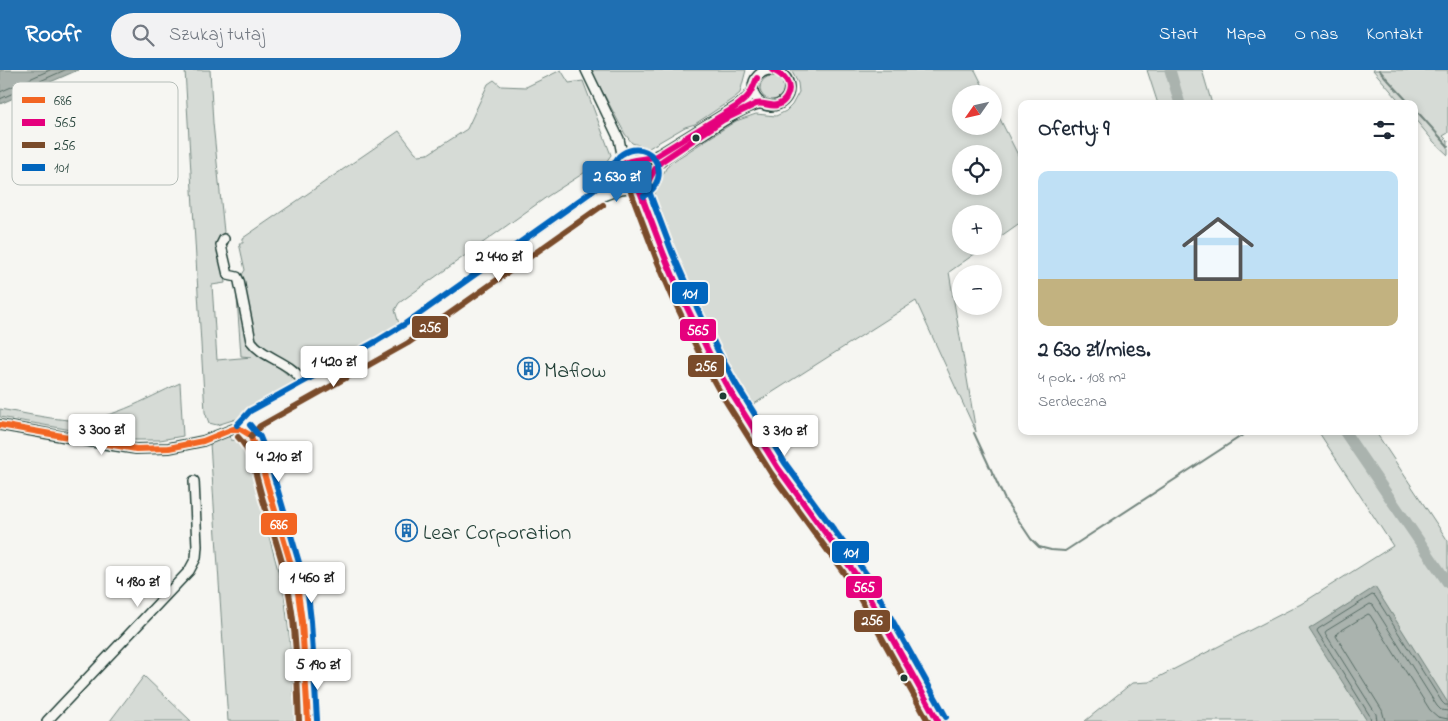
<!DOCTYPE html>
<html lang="pl">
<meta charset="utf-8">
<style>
:root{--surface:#fff;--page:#f2f2f3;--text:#1f2937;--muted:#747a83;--accent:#1f6fb2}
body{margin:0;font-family:"Indie Flower",sans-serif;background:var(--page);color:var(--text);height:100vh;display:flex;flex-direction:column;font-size:19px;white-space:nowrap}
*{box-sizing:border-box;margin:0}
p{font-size:16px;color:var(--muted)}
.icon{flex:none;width:28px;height:28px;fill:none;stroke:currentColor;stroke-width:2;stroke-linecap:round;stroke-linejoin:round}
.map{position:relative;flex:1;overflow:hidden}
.sheet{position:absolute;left:1018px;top:30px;width:400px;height:335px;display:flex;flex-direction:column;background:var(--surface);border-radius:10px;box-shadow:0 2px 8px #0003}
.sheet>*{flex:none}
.needle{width:32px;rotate:236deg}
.buttons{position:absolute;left:952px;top:15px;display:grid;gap:10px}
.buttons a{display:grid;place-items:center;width:50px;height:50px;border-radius:50%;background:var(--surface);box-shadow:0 2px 8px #0003;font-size:25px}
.price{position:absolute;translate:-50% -42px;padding:0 11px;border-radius:5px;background:#fff;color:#222;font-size:16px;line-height:32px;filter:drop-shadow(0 1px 2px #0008)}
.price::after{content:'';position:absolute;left:50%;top:30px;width:15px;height:11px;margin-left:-8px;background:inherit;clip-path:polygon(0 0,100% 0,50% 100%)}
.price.active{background:var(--accent);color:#fff}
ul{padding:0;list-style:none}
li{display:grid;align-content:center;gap:10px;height:265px;padding:0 20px}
li span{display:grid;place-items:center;height:155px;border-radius:10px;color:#555}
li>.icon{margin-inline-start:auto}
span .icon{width:90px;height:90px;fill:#fffc;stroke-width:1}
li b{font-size:21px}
h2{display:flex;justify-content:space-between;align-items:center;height:60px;padding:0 20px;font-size:21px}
header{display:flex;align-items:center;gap:30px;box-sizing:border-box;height:70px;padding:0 25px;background:var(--accent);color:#fff}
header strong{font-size:24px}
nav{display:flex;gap:28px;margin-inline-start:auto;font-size:18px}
.search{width:350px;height:45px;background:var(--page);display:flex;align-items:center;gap:12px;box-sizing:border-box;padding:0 18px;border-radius:28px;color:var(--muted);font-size:19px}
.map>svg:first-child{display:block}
.green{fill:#d6dbd6;stroke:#7a8c85;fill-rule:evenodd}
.water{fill:#aab3ae;stroke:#72847d}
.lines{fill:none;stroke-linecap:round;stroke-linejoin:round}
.shore{stroke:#576c65;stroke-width:1}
.stream{stroke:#72847d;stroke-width:2}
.river{stroke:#aab3ae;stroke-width:11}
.minor-casing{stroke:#1f3d34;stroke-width:12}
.minor{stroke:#f6f6f2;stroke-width:9}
.bus-1-casing{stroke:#f6f6f2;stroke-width:10}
.bus-2-casing{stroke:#f6f6f2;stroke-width:10}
.bus-3-casing{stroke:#f6f6f2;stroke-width:10}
.bus-4-casing{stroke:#f6f6f2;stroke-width:10}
.bus-1{stroke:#f26522;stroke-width:6}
.bus-2{stroke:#e5007d;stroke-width:6}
.bus-3{stroke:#7a4b2a;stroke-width:6}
.bus-4{stroke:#0065bd;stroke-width:6}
.bus-dot{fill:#1f3d34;stroke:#f6f6f2;stroke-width:2}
.labels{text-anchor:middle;stroke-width:4;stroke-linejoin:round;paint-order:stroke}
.poi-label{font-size:22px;fill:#1f3d34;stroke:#f6f6f2;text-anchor:start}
.key{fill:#f6f6f2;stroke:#b6beb9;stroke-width:1}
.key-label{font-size:14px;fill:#1f3d34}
.line-badge{stroke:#f6f6f2;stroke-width:2}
.badge-label{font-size:14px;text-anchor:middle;font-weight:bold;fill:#fff}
</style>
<header>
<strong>Roofr</strong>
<div class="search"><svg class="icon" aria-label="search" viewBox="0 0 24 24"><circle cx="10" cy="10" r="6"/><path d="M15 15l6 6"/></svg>Szukaj tutaj</div>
<nav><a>Start</a><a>Mapa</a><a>O nas</a><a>Kontakt</a></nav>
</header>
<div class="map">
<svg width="1448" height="651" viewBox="0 0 1448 651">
<rect width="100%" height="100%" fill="#f6f6f2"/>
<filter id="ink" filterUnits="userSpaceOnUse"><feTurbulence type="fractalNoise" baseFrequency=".02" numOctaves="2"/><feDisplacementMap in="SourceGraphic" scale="10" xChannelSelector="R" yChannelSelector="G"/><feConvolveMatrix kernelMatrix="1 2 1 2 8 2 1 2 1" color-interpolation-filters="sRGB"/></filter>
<g filter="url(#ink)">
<path class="green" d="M185 0H210L213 53 224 162 219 171 225 213 212 215 217 290 252 287 241 286 236 214 245 200 239 173H243V168L399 61 415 82 419 85 428 84 467 59 488 14 494 10 501 16 526 17 561 0 569 13 583 11 611 85 602 98 591 106 587 101 548 126 399 233 395 240 399 254 305 308 258 275 261 287 278 297 297 312 236 349 217 355 209 353 205 342Z
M591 0H746L740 23 734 28 695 54 685 57 649 78 632 73 625 64Z
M791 0H975L987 24H961V56H994V37L1021 91V152L994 171V144H961V176H986L949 202 976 362 916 231 751 336 717 285 674 192 652 131 666 98 675 90 736 51 756 44 776 46 786 41 792 35 799 22 798 13ZM961 84H994V116H961Z
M1147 0H1202L1212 34H1158Z
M1373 0H1448V63L1443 66 1448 71V85L1434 72 1414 48V34H1402Z
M760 18a12 12 0 1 1 24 0a12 12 0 1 1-24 0Z
M626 103a9 9 0 1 1 18 0a9 9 0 1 1-18 0Z
M180 313 183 366 160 370H126L0 347V339C22 343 45 348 68 350 107 353 145 329 180 313Z
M1318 361H1375L1448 471V651H1085L1132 613 1149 612 1301 534 1393 476Z
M230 365 231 370 240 371 245 376 284 523 290 573 295 651H228L210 373Z
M144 606 191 651H110Z"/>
<path class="water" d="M0 0H78L0 34Z
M1375 517 1448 633V651H1367L1309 559Z"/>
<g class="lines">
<path class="shore" d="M0 22 50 0
M0 29 65 0
M1371 651 1370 646 1317 561 1318 559 1372 525 1375 526 1442 632 1445 635H1448
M1377 651 1376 644 1325 563 1326 561 1370 534 1373 535 1437 636 1441 640 1448 641
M1385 651 1382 640 1336 566 1337 563 1368 544 1370 545 1430 640 1438 647 1448 649"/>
<path class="stream" d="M1379 0 1410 34
M1414 38 1448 76
M974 363 1005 430 1031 469 1039 477 1051 480 1065 481 1249 361"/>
<path class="river" d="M1170 0 1180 34
M1344 361 1448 513"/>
<defs>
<path id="minor" d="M586 0 619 69 624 94
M753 18a18 18 0 1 1 36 0a18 18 0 1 1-36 0Z
M753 20 747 28 737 36 661 83C657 85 654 87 650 88 644 90 639 88 634 89 621 90 617 103 623 113L632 119C652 121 647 104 657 95 671 82 687 74 703 64 721 53 740 39 761 33
M639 119 664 185 681 225 712 289 728 318 778 398 859 509 938 651
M603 126 621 119 629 118
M224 169 221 175 228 205 237 207 239 211 251 271C263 288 288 291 301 309 303 312 304 316 306 319
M0 355 110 375 136 379 169 378 203 371 233 359H240L250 365 260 390 297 515 302 552 308 651
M244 361 254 349 261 345 381 279 410 261 600 127 620 103
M47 651 189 501 196 488 197 476 194 411"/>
</defs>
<use href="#minor" class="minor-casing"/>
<use href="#minor" class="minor"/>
<defs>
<path id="bus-1" d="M0 355 136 379 169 378 203 371 233 359H240L250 365 260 390 297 515 302 552 308 651"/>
<path id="bus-2" d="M757 8C750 24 751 25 737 36L656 86C641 92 610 85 623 113L632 119 643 118C651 110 653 98 662 91L723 50 756 34C764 32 770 37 777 35 781 34 784 31 786 28 794 15 784 5 772 0
M639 119 664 185 681 225 712 289 728 318 778 398 859 509 938 651"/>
<path id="bus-3" d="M637 97 642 102 641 108 626 110C630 104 629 97 637 97Z
M631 122 656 188 673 228 704 293 720 322 771 403 852 514 928 651
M238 367C253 382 256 407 262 427 272 460 285 495 290 529 297 569 297 611 299 651
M251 367 260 356 408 273 603 135"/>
<path id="bus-4" d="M647 116 672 182 689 221 720 285 736 314 785 393 867 505 946 647
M237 355 250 341 377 271 405 254 594 120C600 115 605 109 610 103 614 96 615 88 622 84 650 66 676 106 644 126
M250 355 260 367 268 387 300 496 308 525 311 551 317 650"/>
</defs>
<use href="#bus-1" class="bus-1-casing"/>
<use href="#bus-2" class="bus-2-casing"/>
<use href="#bus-3" class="bus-3-casing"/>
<use href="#bus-4" class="bus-4-casing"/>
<use href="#bus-1" class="bus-1"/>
<use href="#bus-2" class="bus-2"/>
<use href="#bus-3" class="bus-3"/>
<use href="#bus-4" class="bus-4"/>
</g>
</g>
<defs>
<symbol id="building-ring" viewBox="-11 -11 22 22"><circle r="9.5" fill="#f6f6f2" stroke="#1f6fb2" stroke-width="1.5"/><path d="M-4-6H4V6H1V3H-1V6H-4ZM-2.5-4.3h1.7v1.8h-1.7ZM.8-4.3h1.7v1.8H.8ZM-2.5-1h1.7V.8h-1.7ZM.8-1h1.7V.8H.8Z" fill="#1f6fb2"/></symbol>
</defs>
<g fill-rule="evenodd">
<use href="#building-ring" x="516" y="286" width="25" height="25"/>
<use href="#building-ring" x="394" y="448" width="25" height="25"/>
</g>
<g class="bus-dot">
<circle cx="696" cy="68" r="4.5"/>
<circle cx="723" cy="326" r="4.5"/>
<circle cx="904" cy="608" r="4.5"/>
</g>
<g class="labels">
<g class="poi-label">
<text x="544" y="307">Maflow</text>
<text x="423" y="469">Lear Corporation</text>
</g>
</g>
<rect x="12" y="12" width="166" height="103" rx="8" class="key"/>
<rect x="22" y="27" width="23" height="6" fill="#f26522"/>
<rect x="22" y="49" width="23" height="7" fill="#e5007d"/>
<rect x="22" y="72" width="23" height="6" fill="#7a4b2a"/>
<rect x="22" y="94" width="23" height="7" fill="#0065bd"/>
<g class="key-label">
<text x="54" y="35">686</text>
<text x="54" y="57">565</text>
<text x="54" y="80">256</text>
<text x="54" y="102">101</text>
</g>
<g class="line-badge">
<rect x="671" y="211" width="38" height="24" rx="5" fill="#0065bd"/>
<rect x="411" y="245" width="38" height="24" rx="5" fill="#7a4b2a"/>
<rect x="679" y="248" width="38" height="24" rx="5" fill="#e5007d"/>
<rect x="687" y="284" width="38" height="24" rx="5" fill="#7a4b2a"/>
<rect x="260" y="442" width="38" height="24" rx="5" fill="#f26522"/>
<rect x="831" y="470" width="39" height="24" rx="5" fill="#0065bd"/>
<rect x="845" y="505" width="38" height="24" rx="5" fill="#e5007d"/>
<rect x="853" y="539" width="38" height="24" rx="5" fill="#7a4b2a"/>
</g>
<g class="badge-label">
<text x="690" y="228">101</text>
<text x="430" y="262">256</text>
<text x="698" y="265">565</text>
<text x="706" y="301">256</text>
<text x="279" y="459">686</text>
<text x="851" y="487">101</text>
<text x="864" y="522">565</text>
<text x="872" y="555">256</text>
</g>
</svg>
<div class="buttons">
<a><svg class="needle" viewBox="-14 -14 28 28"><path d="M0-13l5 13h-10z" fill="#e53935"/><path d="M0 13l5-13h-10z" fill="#747a83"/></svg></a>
<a><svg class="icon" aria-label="locate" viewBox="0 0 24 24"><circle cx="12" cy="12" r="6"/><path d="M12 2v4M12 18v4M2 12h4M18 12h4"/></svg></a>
<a>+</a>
<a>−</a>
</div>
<b class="price active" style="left:617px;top:133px">2 630 zł</b>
<b class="price" style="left:499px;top:213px">2 440 zł</b>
<b class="price" style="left:334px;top:318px">1 420 zł</b>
<b class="price" style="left:102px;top:386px">3 300 zł</b>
<b class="price" style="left:785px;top:387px">3 310 zł</b>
<b class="price" style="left:279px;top:413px">4 210 zł</b>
<b class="price" style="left:312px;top:534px">1 460 zł</b>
<b class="price" style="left:138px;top:538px">4 180 zł</b>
<b class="price" style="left:318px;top:621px">5 190 zł</b>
<section class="sheet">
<h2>Oferty: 9<svg class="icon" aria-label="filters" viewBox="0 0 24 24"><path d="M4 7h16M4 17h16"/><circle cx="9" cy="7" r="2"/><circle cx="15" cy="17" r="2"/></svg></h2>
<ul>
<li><span style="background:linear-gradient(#bfe0f5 70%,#c2b280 0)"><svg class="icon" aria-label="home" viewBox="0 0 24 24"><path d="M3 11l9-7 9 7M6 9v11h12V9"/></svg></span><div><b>2 630 zł/mies.</b><p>4 pok. · 108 m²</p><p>Serdeczna</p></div></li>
</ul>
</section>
</div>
